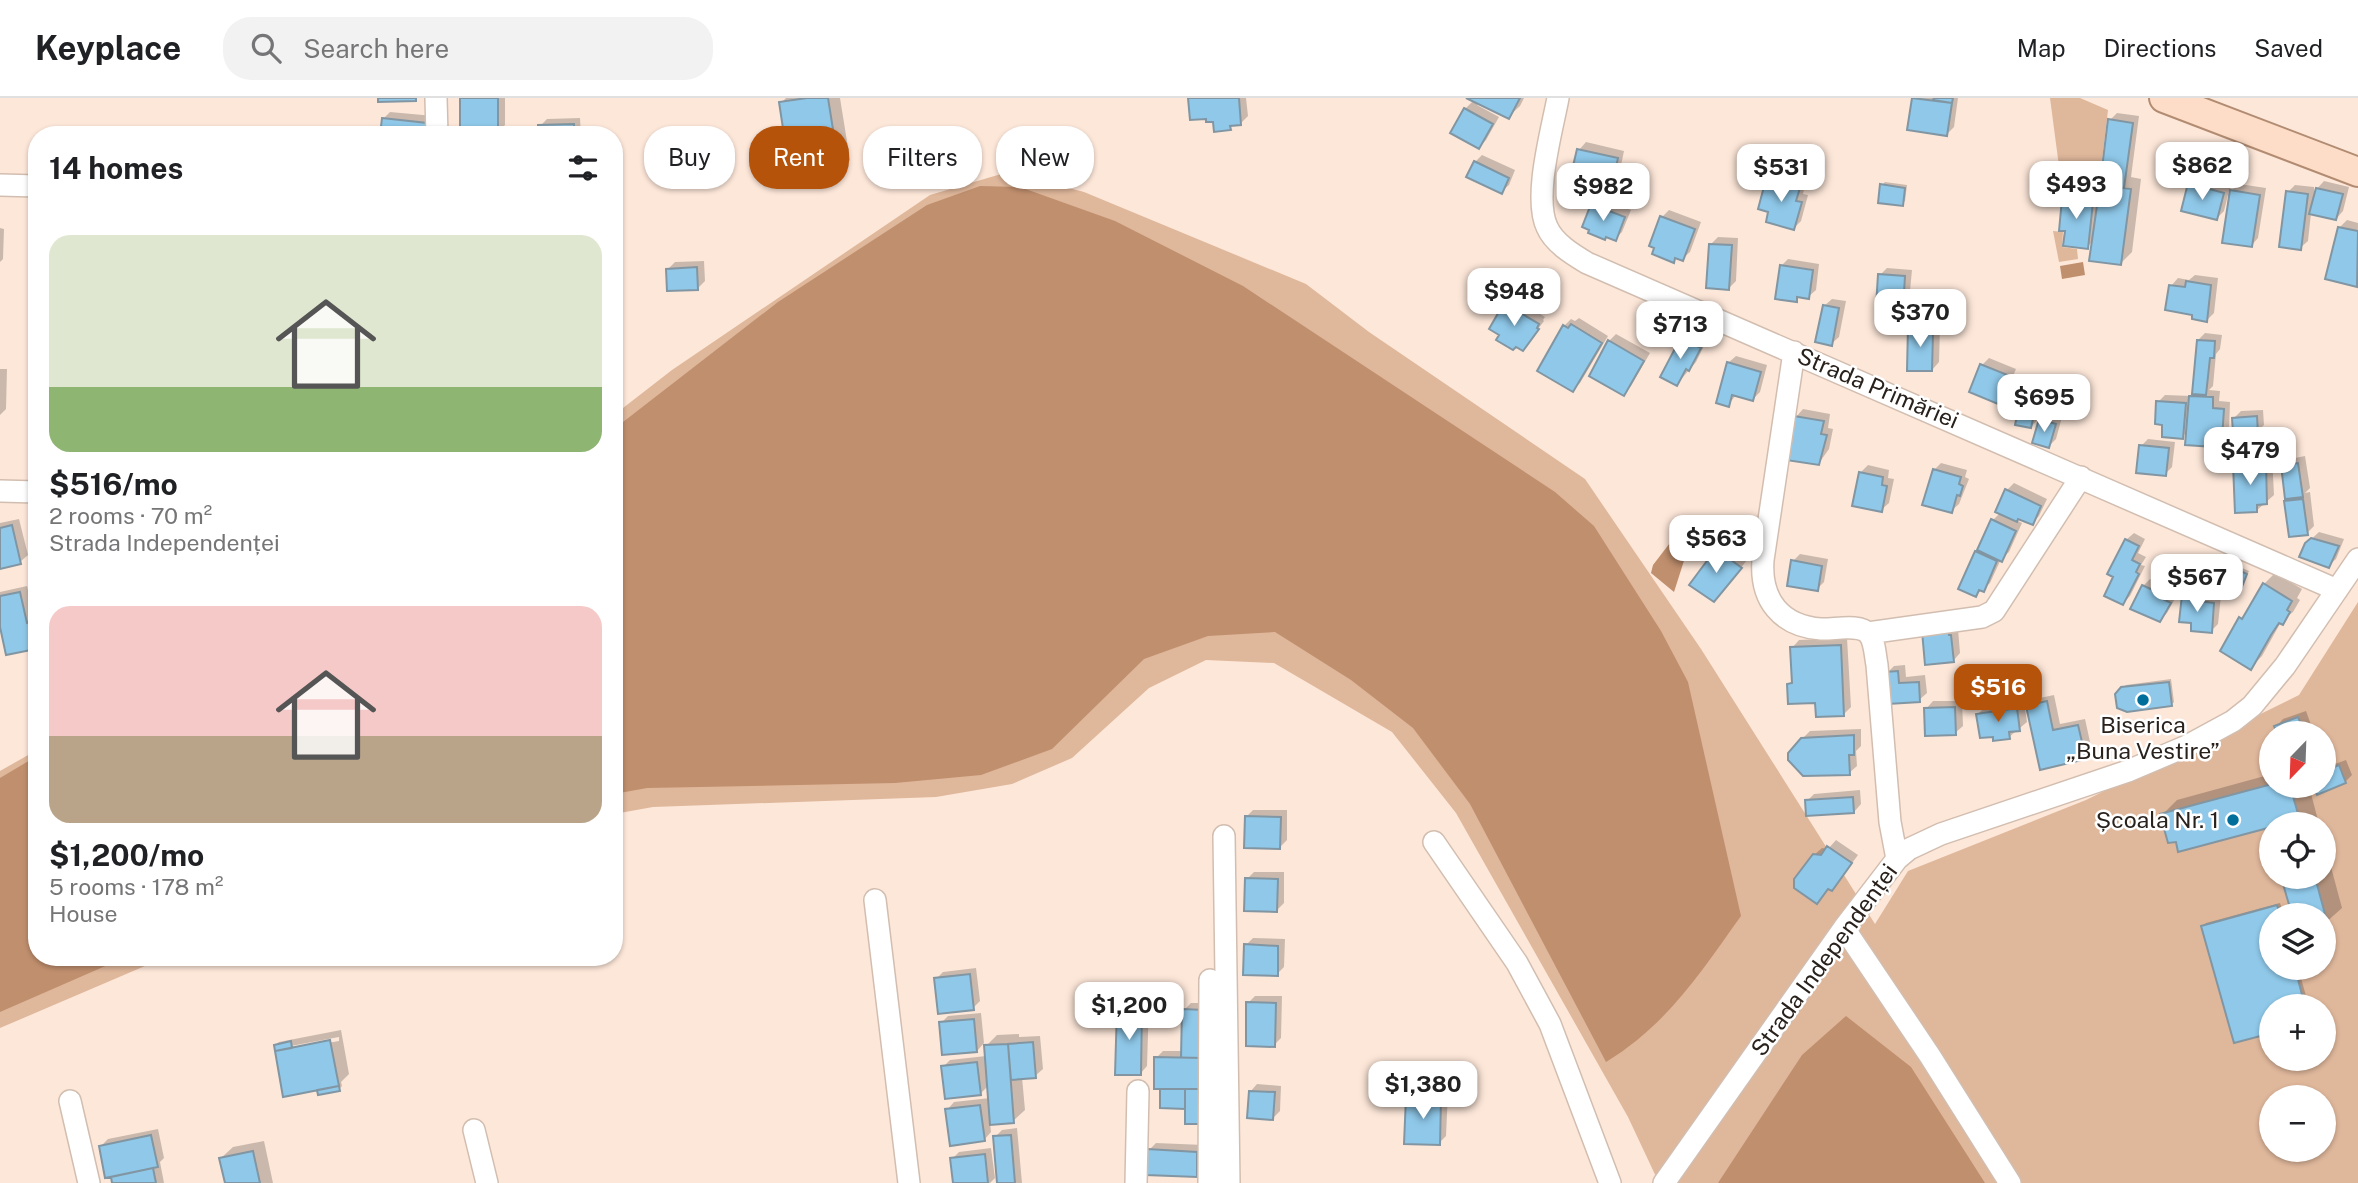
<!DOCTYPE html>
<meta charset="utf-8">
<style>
:root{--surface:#fff;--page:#f2f2f2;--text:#202124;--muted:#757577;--line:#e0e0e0;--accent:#b45309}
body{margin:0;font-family:"Public Sans",sans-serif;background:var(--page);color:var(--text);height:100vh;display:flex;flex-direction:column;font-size:26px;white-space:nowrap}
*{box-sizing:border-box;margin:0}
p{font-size:23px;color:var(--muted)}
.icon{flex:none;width:38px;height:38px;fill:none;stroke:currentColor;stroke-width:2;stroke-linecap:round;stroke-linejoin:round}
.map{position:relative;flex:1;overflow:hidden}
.sheet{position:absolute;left:28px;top:28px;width:595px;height:840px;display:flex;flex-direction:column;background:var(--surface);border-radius:28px;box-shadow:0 2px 5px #0004}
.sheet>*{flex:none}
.guide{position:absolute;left:644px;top:28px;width:665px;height:63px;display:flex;gap:14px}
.needle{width:46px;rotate:203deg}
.fabs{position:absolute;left:2259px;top:623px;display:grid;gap:14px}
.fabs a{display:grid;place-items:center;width:77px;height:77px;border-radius:50%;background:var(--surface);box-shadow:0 2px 5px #0004;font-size:35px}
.price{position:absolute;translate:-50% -60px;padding:0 16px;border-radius:14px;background:#fff;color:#222;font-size:23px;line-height:46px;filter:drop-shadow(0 2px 4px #0008)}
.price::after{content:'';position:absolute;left:50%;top:42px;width:21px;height:16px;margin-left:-10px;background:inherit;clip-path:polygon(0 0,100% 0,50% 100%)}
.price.on{background:var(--accent);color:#fff}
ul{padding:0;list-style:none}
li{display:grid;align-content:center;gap:14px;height:371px;padding:0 21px}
li span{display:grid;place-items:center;height:217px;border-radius:21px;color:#555}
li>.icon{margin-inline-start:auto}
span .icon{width:126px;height:126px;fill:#fffc;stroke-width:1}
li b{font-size:30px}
h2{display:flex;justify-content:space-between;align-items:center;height:84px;padding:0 21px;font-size:30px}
.pill{padding:0 24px;border-radius:28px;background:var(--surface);box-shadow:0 2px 5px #0004;font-size:24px;line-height:63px}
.pill.on{background:var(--accent);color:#fff}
header{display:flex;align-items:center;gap:42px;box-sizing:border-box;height:98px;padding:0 35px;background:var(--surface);border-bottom:2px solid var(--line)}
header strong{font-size:33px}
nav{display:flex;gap:38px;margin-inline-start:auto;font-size:24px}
.search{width:490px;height:63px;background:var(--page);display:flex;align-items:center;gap:18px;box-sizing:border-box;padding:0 24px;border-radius:28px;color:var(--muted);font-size:26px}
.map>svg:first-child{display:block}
.green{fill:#dfb79b;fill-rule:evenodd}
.water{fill:#c08f6e}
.shadow{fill:#0003;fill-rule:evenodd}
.building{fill:#8fc8e9;stroke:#8196a2;stroke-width:2}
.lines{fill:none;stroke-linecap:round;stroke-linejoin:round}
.minor-casing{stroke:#d2beb0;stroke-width:24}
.major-casing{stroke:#b28c72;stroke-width:32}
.minor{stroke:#fff;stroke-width:21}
.major{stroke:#fdddc7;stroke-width:28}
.poi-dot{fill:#006e9a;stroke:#fff;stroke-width:2.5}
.labels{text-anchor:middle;stroke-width:5;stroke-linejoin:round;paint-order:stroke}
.street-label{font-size:23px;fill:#29211c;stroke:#fff}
.poi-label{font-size:23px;fill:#29211c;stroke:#fff}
</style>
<header>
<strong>Keyplace</strong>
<div class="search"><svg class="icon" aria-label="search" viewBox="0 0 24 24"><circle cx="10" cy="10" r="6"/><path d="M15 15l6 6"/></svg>Search here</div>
<nav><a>Map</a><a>Directions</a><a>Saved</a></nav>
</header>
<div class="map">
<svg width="2358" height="1085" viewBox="0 0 2358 1085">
<rect width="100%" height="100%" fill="#fde7d9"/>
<path class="green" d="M2050 0H2080L2108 12 2098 96 2070 94V87L2060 76Z
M1008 74 1084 94 1306 186 1369 234 1585 381 1701 551 1875 826 1908 773 2086 702 2299 597 2358 504V1085H1659L1628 1019 1456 715 1392 634 1274 565 1206 562 1149 590 1072 660 1012 686 936 699 653 709 614 716V317L672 272 930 97ZM2272 635H2324V688H2272ZM2272 726H2324V779H2272ZM2272 817H2324V870H2272ZM2272 908H2324V961H2272ZM2272 999H2324V1052H2272Z
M2053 133 2063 134 2062 149 2077 151 2078 161 2059 164Z
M37 652V859H166L0 930V673Z"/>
<path class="water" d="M980 88 1020 89 1115 123 1243 188 1555 394 1594 428 1661 533 1688 584 1741 818C1700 875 1668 926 1606 964L1470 706 1413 630 1351 582 1275 534 1208 538 1144 561 1052 651 981 677 895 685 647 690 614 696V331L778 204 927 107Z
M2083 164 2085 177 2062 181 2060 168Z
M1673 441H1682L1689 447 1674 494 1651 475 1653 467Z
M37 658V859H126L0 914V680Z
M1846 918 1911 969 1985 1085H1718L1802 957Z"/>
<path class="shadow" d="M461 0H505V27L498 34Z
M786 0H840L850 62 839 74 781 5Z
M1190 0H1246L1248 18 1241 25 1235 26 1230 30 1215 22Z
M1470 0H1524L1520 8 1508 19 1478 4 1477 7 1499 19 1486 42 1479 49 1465 11 1474 2Z
M1914 0H1958L1954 29 1947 36 1909 31Z
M390 14 434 18 432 37H382L383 21Z
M2117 15 2139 18 2131 79 2141 81 2132 154 2120 166 2094 142 2087 149 2067 132 2064 102 2079 89 2095 91V96L2100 97 2110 22Z
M580 20 581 37H540V28L547 21Z
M1586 44 1624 53 1618 82 1611 89 1579 52Z
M1482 57 1515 72 1509 87 1501 94 1475 64Z
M1774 74 1806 83 1803 96 1808 97 1801 123 1794 130 1770 113 1767 82Z
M2197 79 2231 88 2228 96 2239 86 2266 90 2258 140 2251 148 2231 97H2228L2224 113 2217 120 2190 86Z
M2324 83 2349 89 2343 113 2336 121 2311 115 2308 143 2300 150 2288 94 2295 87 2314 89V94Z
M1885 84 1907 87 1905 103 1902 106 1882 87Z
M1600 100 1631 112 1622 134 1615 141 1593 107Z
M1669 112 1701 124 1690 154 1682 161 1677 159 1673 163 1662 119Z
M2347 122 2358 125 2357 187 2339 130Z
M0 126V130L4 131 3 161 0 164Z
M1718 139 1738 140 1736 183 1729 190 1711 146Z
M1788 161 1819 166 1816 192 1808 199 1800 198 1796 202 1781 168Z
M704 163 705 183 698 190 668 171 675 164Z
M1887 170 1912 172 1909 203 1902 210 1880 177Z
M2195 177 2218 180 2214 215 2207 222 2194 215 2171 188 2178 180 2189 182Z
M1513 199 1545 219 1543 222 1544 223 1523 251 1506 206Z
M1832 201 1846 203 1839 239 1831 246 1824 208Z
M1579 220 1608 238 1580 285 1572 292 1540 272 1564 228 1571 221 1575 223Z
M1917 221H1935V228L1940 229 1939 264 1932 272 1910 228Z
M1690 233 1707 242 1696 264 1677 286 1662 278 1683 240Z
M2205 235 2222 237 2220 251 2216 256 2213 288 2209 292 2220 293 2219 303 2230 304 2229 332 2213 347 2188 333 2182 339 2164 325 2158 304 2165 297 2192 298 2196 294 2198 242Z
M1616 236 1650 255 1631 288 1624 295 1609 243Z
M1736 258 1767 267 1760 294 1753 301 1736 297 1728 307V265Z
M1989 260 2016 271 2005 297 1998 304 1982 267Z
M0 271H7L6 311 0 317Z
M2033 279 2046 282 2038 321 2031 329 2025 286Z
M1803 311 1830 316 1828 330 1833 331 1829 351 1819 365 1796 319Z
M2263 312 2264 327 2261 330 2262 353 2257 359 2272 358 2274 397 2256 413 2234 366 2237 364 2234 320 2241 313Z
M2047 315 2062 319 2056 341 2049 348 2040 322Z
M2148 341 2175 344 2172 369 2165 376 2141 348Z
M2305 358 2310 390 2305 395 2310 394 2314 428 2307 435 2286 404 2291 399 2282 368 2290 361Z
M1941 365 1967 372 1965 379 1969 381 1959 406 1951 413 1934 372Z
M1868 367 1889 372 1888 380 1894 381 1889 405 1881 412 1854 406 1861 374Z
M2014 385 2047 401 2039 418 2032 425 2019 419 2016 422 2022 425 2009 454 2001 461 1990 485 1976 497V454L1993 422 2000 415 2007 392Z
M19 421 28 457 20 464 0 469V425Z
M2319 434 2344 441 2336 461 2328 468 2306 446Z
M2134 435 2145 441 2138 455 2146 459 2141 467 2145 468 2130 498 2123 505 2116 478 2126 442Z
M1726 442 1739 451 1736 454 1747 462 1730 484 1719 449Z
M1800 456 1828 461 1824 484 1817 491 1793 463Z
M2214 459 2224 462 2217 487 2214 490 2211 463Z
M2233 466 2249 473 2239 492 2230 469Z
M2275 475 2302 491 2297 500 2300 502 2293 514 2281 524 2262 558 2251 569 2241 520 2250 511 2264 486Z
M2150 481 2165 488 2163 491 2177 497 2167 515 2160 522 2143 488Z
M27 488 34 519 37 518V543L30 550 0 520V494Z
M2190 491 2205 492V497L2221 498 2218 526 2211 533 2193 524 2183 498Z
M1958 531 1960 555 1953 563 1924 533Z
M1847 540 1851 609 1843 617 1789 586 1793 582 1792 550 1799 542Z
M1905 567 1906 579 1925 577 1927 595 1919 602 1887 575 1894 568Z
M2171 581 2174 604 2171 607 2117 596 2126 587Z
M2054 597 2060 626 2085 621 2092 653 2085 660 2041 670 2028 609 2035 601Z
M1933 603H1962L1963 628 1955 635 1926 611Z
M2024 604 2027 624 2009 639 1978 616 1985 609Z
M2306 613 2314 635H2278L2276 629 2283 621Z
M1861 631V648L1856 653 1857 668 1849 675 1802 641 1810 633Z
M2346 662 2352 677 2345 684 2318 694 2315 688H2324V670Z
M2272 676V688H2309L2319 726H2272L2177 741 2162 717 2177 702Z
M1860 692 1861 706 1854 714 1807 703 1814 696Z
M1253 712H1287V742L1280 749 1246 719Z
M1836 742 1858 757 1838 784 1831 791 1829 790 1817 804 1814 757 1822 750 1828 751Z
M2324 743 2342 810 2324 826V817H2294L2283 779H2324Z
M1254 774H1284V805L1277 812 1247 781Z
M2280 805 2284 817H2272V870H2298L2309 908H2272L2203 828 2206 825Z
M1253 840 1285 841 1284 869 1277 876 1246 847Z
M976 870 980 903 973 910 936 881 943 874Z
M1255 898H1282L1281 940 1274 947 1248 905Z
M1126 903 1149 904 1147 968 1140 976 1118 910Z
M1191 905H1210L1187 1009 1162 989 1156 960 1163 953H1183L1184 912Z
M981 915 984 945 977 953 941 925 948 918Z
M341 932 349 976 341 984 342 988 339 991 319 993 275 947 279 944ZM339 939V943L287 952 291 948Z
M1019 936V939L1040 938 1043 971 1035 978 1022 979 1025 1012 1013 1023 990 1025 991 1034 984 1042 947 1012 954 1004 990 1000 989 987 980 996 943 969 950 962 986 958V948L997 937Z
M1257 986 1281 988 1280 1013 1273 1020 1250 994Z
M1415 993 1448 994 1446 1038 1439 1045 1407 1000Z
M1017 1030 1022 1085H999L995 1039 1002 1032Z
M158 1031 164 1060 160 1064 164 1085H114L100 1049 108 1041Z
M264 1043 273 1085H227L221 1060 233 1049Z
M1156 1045 1204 1047 1203 1070 1196 1078 1149 1052Z
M991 1050 995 1080 990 1085H955L952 1061 959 1054Z"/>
<path class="building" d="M378 0H416V3L378 4Z
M460 0H498V36L460 37Z
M807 0H828L840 75 791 83 779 4Z
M1188 0H1239L1241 27 1230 28 1231 32 1214 34 1213 24H1206V21L1190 22Z
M1466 0H1520L1509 21Z
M1912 0 1952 5 1947 38 1907 32Z
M1934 0H1953L1952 5 1933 2Z
M1464 10 1493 26 1479 51 1450 35Z
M382 20 427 25 426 37H380Z
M2108 21 2133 25 2124 90 2100 87Z
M574 26V37H538V27Z
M1577 51 1618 60 1611 91 1570 81Z
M1474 63 1509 80 1502 96 1466 79Z
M1766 81 1800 90 1796 103 1802 104 1794 132 1766 124 1768 114 1758 111Z
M2188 85 2224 95 2217 122 2181 113Z
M1880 86 1905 90 1903 108 1878 105Z
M2100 87 2131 91 2121 167 2089 163Z
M2316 90 2343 96 2336 122 2309 116Z
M2230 92 2260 97 2252 149 2222 145Z
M2286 93 2308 96 2301 152 2279 149Z
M2070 95 2089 98 2088 103 2093 104 2088 151 2063 148 2065 133H2059L2062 101 2070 102Z
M1591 106 1625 119 1616 143 1606 139 1605 142 1588 135 1589 132 1582 129Z
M1660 118 1695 131 1683 163 1675 160 1674 165 1652 156 1654 150 1649 148Z
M2338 129 2358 133 2357 189 2325 181Z
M1709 146 1732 147 1729 192 1706 190Z
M1780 167 1813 172 1809 201 1797 199V204L1775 201Z
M697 169 698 192 667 193 666 171Z
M1878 176 1905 178 1903 212 1883 213V209H1876Z
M2186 183 2211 187 2207 224 2192 221V217L2165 212 2169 187 2185 189Z
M1504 205 1539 226 1537 230 1539 231 1523 253 1516 249 1513 252 1496 242 1499 237 1489 231Z
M1823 207 1839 210 1832 248 1815 244Z
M1571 226 1602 245 1573 294 1537 273 1563 227 1568 230Z
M1908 228H1928V235H1933L1932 273H1907Z
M1681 239 1701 250 1689 273 1686 271 1677 288 1660 279Z
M1608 242 1644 263 1624 298 1589 278Z
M2197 242 2215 243 2214 260H2210L2206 297 2192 296Z
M1727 264 1761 274 1753 303 1732 297 1729 309 1716 305Z
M1980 266 2010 278 1998 306 1969 294Z
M2024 285 2040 289 2031 330 2015 327Z
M2189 298 2213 299V310L2224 311 2222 341H2215L2214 349 2185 347Z
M2156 303 2186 305 2183 341 2162 339V327L2155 326Z
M1794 318 1824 323 1821 336 1827 337 1819 367 1786 362Z
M2257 318 2258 336H2254L2255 362 2235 364 2232 320Z
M2039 321 2056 326 2049 350 2032 345Z
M2139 347 2169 350 2166 378 2136 375Z
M2266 364 2267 406 2257 407V414L2235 415 2233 366Z
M2298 365 2303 399 2285 401 2281 367Z
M1933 371 1961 379 1959 386 1963 388 1960 398 1957 397 1952 415 1922 407Z
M1859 374 1883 379 1882 387 1887 388 1882 414 1852 408Z
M2005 391 2041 408 2033 427 2018 421 2017 424 1995 414Z
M2303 401 2308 437 2289 439 2284 403Z
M1991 421 2016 433 2002 464 1977 452Z
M12 427 21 466 0 471V430Z
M2311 440 2339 448 2329 470 2299 459 2305 445Z
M2125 441 2139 448 2132 462 2140 466 2136 474 2139 476 2123 507 2104 498 2113 479 2107 476Z
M1718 448 1733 458 1731 462 1742 470 1714 504 1689 487Z
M1975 453 1997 463 1984 494 1979 492 1976 499 1958 491Z
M1791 462 1822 468 1818 493 1787 488Z
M2210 462 2222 465 2214 492 2202 489Z
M2229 468 2247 476 2240 494 2221 486Z
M2263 485 2292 503 2287 512 2290 514 2283 527 2279 525 2271 537 2251 572 2220 553 2239 519 2242 521Z
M2142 487 2159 495 2157 498 2171 505 2160 524 2130 511Z
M20 494 27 525 31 524 36 546 30 547 31 552 6 557 0 529V498Z
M2182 497 2199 499 2198 503 2214 505 2212 535 2191 533V525L2179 524Z
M1948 531 1949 537H1951L1954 564 1925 567 1922 533Z
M1841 547 1844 618 1816 619 1815 605 1788 606 1787 586 1792 585 1790 549Z
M1898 573 1899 585 1919 584 1920 604 1888 606 1885 574Z
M2169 584 2172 608 2127 614 2117 610 2115 596 2121 589Z
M2047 603 2053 632 2078 627 2086 661 2040 672 2026 608Z
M1955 609 1956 637 1925 638 1924 610Z
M2017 610 2020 633 2009 634 2010 641 1993 643V639L1980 640 1976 616Z
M2298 619 2305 635H2277L2274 628Z
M1854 637V657H1849L1850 677 1803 678 1788 662V655L1801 640Z
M2339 667 2346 685 2317 697 2313 688H2324V673Z
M2272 686 2290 688 2301 726H2272V742L2268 730 2178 754 2176 744 2168 745 2160 716Z
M1853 699 1854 715 1806 718 1805 702Z
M1245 718 1281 719 1280 751 1244 750Z
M1827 748 1852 765 1832 793 1828 791 1817 806 1794 790V781L1813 756 1821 757Z
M2281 779H2315L2328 827 2324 828V817H2292Z
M1245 780 1278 781 1277 814 1244 813Z
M2277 807 2280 817H2272V870H2295L2305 908H2272V935L2234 945 2201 828Z
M1244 846 1278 848V878L1243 877Z
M970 876 974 912 938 916 934 880Z
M1246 904 1276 905 1275 949 1246 948Z
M1117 910H1142L1141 977H1115Z
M1182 911 1204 912 1203 960H1181Z
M974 921 977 954 942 957 939 924Z
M330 942 339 988 283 999 275 953Z
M291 943 292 950 275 953 274 947Z
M1033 944 1036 980 1011 982 1008 946Z
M1008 946 1014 1025 990 1027 984 947Z
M1154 959 1203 960V991H1154Z
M977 964 981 997 945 1001 941 968Z
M339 988 340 993 318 997 317 992Z
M1160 991H1185V1011L1160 1010Z
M1185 991H1203V1026H1185Z
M1249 993 1275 994 1273 1022 1247 1020Z
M1406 999 1441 1000 1440 1047 1404 1046Z
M980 1007 985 1043 950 1048 945 1011Z
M151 1037 158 1069 105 1080 99 1048Z
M1011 1037 1015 1085H997L993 1038Z
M1147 1051 1197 1054V1079L1146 1077Z
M253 1053 260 1085H225L219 1060Z
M985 1056 988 1085H953L950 1060Z
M153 1070 156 1085H112L111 1079Z"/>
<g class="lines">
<defs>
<path id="minor" d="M436 0 437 37
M1558 0C1552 32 1533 99 1547 129 1554 145 1572 156 1587 165L2337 492
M0 87 37 88
M1794 254 1763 462C1760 502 1781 528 1821 531 1834 532 1859 525 1869 536 1875 544 1875 557 1877 567L1890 724 1897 761
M0 393 37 394
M1868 535 1982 519 1994 513 2081 379
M1224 738 1229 1085
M1434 744 1517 865 1550 926 1610 1085
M875 802 909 1085
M1844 830 1930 958 2010 1085
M70 1003 89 1085
M474 1032 487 1085
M1136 1085 1138 993
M1209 1085 1210 882
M1664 1085 1844 830 1897 761 1909 751 1941 736 2128 673 2187 648 2233 623 2252 608 2285 568 2358 461"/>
<path id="major" d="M2164 0 2358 74"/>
</defs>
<use href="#minor" class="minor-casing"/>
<use href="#major" class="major-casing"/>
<use href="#minor" class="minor"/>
<use href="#major" class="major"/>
</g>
<g class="poi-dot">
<circle cx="2143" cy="602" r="7"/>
<circle cx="2233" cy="722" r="7"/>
</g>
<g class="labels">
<g class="street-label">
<text transform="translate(1878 290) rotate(23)" y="8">Strada Primăriei</text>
<text transform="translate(1824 862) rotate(-54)" y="8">Strada Independenței</text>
</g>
<g class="poi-label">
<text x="2143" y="635">Biserica<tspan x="2143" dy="26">„Buna Vestire”</tspan></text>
<text x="2219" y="730" text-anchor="end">Școala Nr. 1</text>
</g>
</g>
</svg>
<div class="fabs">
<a><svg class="needle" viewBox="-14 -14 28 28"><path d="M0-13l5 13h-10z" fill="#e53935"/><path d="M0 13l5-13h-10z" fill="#757577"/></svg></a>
<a><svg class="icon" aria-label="locate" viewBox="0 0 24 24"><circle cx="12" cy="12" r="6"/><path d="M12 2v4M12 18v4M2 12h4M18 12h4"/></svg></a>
<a><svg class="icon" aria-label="layers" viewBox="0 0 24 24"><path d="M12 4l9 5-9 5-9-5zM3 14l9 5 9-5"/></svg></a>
<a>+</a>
<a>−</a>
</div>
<b class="price" style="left:2202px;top:104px">$862</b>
<b class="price" style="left:1781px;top:106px">$531</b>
<b class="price" style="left:2076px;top:123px">$493</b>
<b class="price" style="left:1603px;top:125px">$982</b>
<b class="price" style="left:1514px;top:230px">$948</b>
<b class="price" style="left:1920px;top:251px">$370</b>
<b class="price" style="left:1680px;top:263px">$713</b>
<b class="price" style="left:2044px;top:336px">$695</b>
<b class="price" style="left:2250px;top:389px">$479</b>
<b class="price" style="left:1716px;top:477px">$563</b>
<b class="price" style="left:2197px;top:516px">$567</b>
<b class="price on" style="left:1998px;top:626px">$516</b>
<b class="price" style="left:1129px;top:944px">$1,200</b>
<b class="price" style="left:1423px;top:1023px">$1,380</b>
<div class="guide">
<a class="pill">Buy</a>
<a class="pill on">Rent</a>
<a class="pill">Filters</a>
<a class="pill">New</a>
</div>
<section class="sheet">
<h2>14 homes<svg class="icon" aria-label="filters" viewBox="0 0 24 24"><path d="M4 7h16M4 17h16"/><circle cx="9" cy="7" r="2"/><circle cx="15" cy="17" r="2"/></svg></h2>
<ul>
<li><span style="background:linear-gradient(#dfe7d0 70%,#8fb573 0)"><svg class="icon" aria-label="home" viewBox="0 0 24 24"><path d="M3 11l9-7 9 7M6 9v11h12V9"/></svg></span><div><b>$516/mo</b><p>2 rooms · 70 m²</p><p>Strada Independenței</p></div></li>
<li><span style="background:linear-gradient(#f6c9c9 60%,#b9a48a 0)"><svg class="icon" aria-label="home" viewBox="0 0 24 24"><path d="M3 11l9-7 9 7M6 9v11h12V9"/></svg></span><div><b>$1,200/mo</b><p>5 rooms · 178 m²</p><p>House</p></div></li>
</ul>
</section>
</div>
